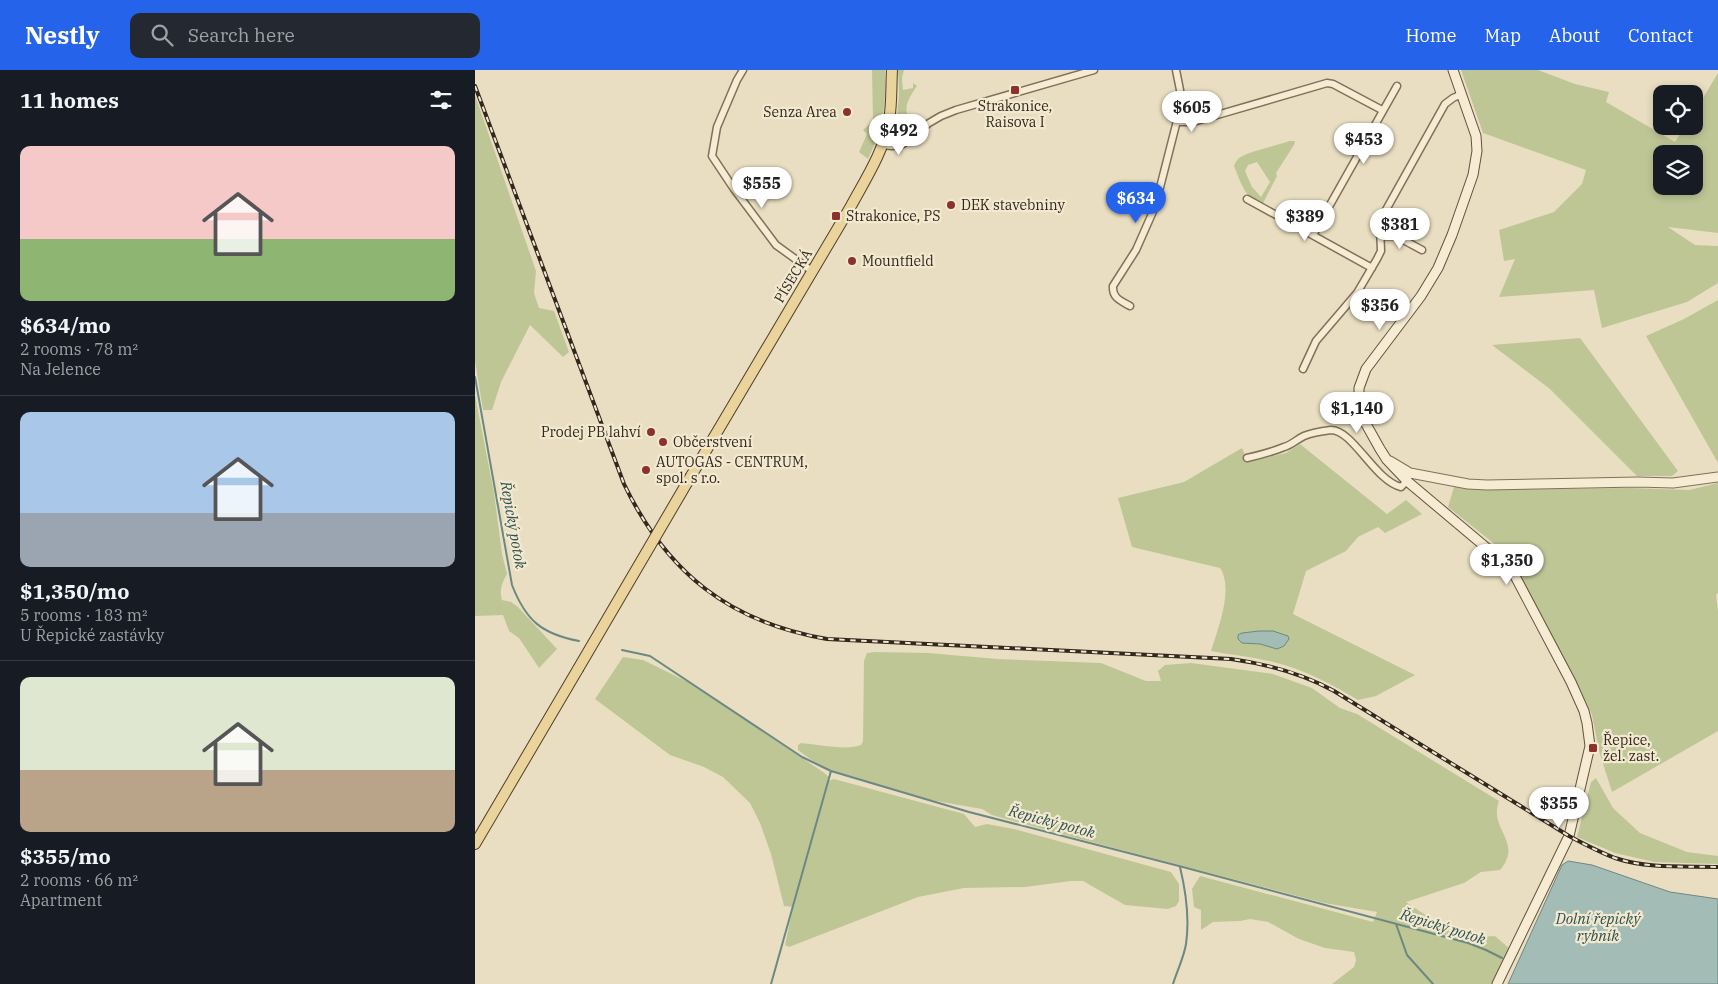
<!DOCTYPE html>
<meta charset="utf-8">
<style>
:root{--surface:#171b24;--page:#242831;--text:#f1f3f6;--muted:#9ea1a6;--line:#363941;--accent:#2563eb}
body{margin:0;font-family:"IBM Plex Serif",serif;background:var(--page);color:var(--text);height:100vh;display:flex;flex-direction:column;font-size:19px;white-space:nowrap}
*{box-sizing:border-box;margin:0}
p{font-size:16px;color:var(--muted)}
.icon{flex:none;width:28px;height:28px;fill:none;stroke:currentColor;stroke-width:2;stroke-linecap:round;stroke-linejoin:round}
.map{position:relative;flex:1;overflow:hidden}
.panel{display:flex;flex-direction:column;background:var(--surface);width:475px}
.panel>*{flex:none}
.buttons{position:absolute;left:1178px;top:15px;display:grid;gap:10px}
.buttons a{display:grid;place-items:center;width:50px;height:50px;border-radius:10px;background:var(--surface);box-shadow:0 2px 8px #0003;font-size:25px}
.price{position:absolute;translate:-50% -42px;padding:0 11px;border-radius:18px;background:#fff;color:#222;font-size:16px;line-height:32px;filter:drop-shadow(0 1px 2px #0008)}
.price::after{content:'';position:absolute;left:50%;top:30px;width:15px;height:11px;margin-left:-8px;background:inherit;clip-path:polygon(0 0,100% 0,50% 100%)}
.price.current{background:var(--accent);color:#fff}
ul{padding:0;list-style:none}
li{display:grid;align-content:center;gap:10px;height:265px;padding:0 20px}
li+li{border-top:1px solid var(--line)}
li span{display:grid;place-items:center;height:155px;border-radius:10px;color:#555}
li>.icon{margin-inline-start:auto}
span .icon{width:90px;height:90px;fill:#fffc;stroke-width:1}
li b{font-size:21px}
h2{display:flex;justify-content:space-between;align-items:center;height:60px;padding:0 20px;font-size:21px}
header{display:flex;align-items:center;gap:30px;box-sizing:border-box;height:70px;padding:0 25px;background:var(--accent);color:#fff}
header strong{font-size:24px}
nav{display:flex;gap:28px;margin-inline-start:auto;font-size:18px}
.search{width:350px;height:45px;background:var(--page);display:flex;align-items:center;gap:12px;box-sizing:border-box;padding:0 18px;border-radius:10px;color:var(--muted);font-size:19px}
main{display:flex;flex:1;min-height:0}
.map>svg:first-child{display:block}
.green{fill:#bfc696;fill-rule:evenodd}
.water{fill:#a3bcb5;stroke:#6b8982}
.lines{fill:none;stroke-linecap:round;stroke-linejoin:round}
.stream{stroke:#6b8982;stroke-width:2}
.minor-casing{stroke:#81705a;stroke-width:9}
.tertiary-casing{stroke:#81705a;stroke-width:11}
.secondary-casing{stroke:#63513d;stroke-width:11}
.primary-casing{stroke:#4f3e2e;stroke-width:12}
.minor{stroke:#f5ecd3;stroke-width:6}
.tertiary{stroke:#f5ecd3;stroke-width:9}
.secondary{stroke:#f5ecd3;stroke-width:9}
.primary{stroke:#ead49b;stroke-width:10}
.rail-casing{stroke:#32281d;stroke-width:4}
.rail{stroke:#f2e9d0;stroke-width:2;stroke-dasharray:5.5;stroke-linecap:butt}
.primary-bridge-casing{stroke:#4f3e2e;stroke-width:12;stroke-linecap:butt}
.primary-bridge{stroke:#ead49b;stroke-width:10}
.poi-dot{fill:#8b322f;stroke:#f2e9d0;stroke-width:2}
.labels{text-anchor:middle;stroke-width:4.5;stroke-linejoin:round;paint-order:stroke}
.poi-label{font-size:14px;fill:#32281d;stroke:#f2e9d0;text-anchor:start}
.street-label{font-size:14px;fill:#32281d;stroke:#f2e9d0}
.water-label{font-size:15px;font-style:italic;fill:#2e514f;stroke:#f2e9d0}
</style>
<header>
<strong>Nestly</strong>
<div class="search"><svg class="icon" aria-label="search" viewBox="0 0 24 24"><circle cx="10" cy="10" r="6"/><path d="M15 15l6 6"/></svg>Search here</div>
<nav><a>Home</a><a>Map</a><a>About</a><a>Contact</a></nav>
</header>
<main>
<section class="panel">
<h2>11 homes<svg class="icon" aria-label="filters" viewBox="0 0 24 24"><path d="M4 7h16M4 17h16"/><circle cx="9" cy="7" r="2"/><circle cx="15" cy="17" r="2"/></svg></h2>
<ul>
<li><span style="background:linear-gradient(#f6c9c9 60%,#8fb573 0)"><svg class="icon" aria-label="home" viewBox="0 0 24 24"><path d="M3 11l9-7 9 7M6 9v11h12V9"/></svg></span><div><b>$634/mo</b><p>2 rooms · 78 m²</p><p>Na Jelence</p></div></li>
<li><span style="background:linear-gradient(#a9c7e8 65%,#9aa5b1 0)"><svg class="icon" aria-label="home" viewBox="0 0 24 24"><path d="M3 11l9-7 9 7M6 9v11h12V9"/></svg></span><div><b>$1,350/mo</b><p>5 rooms · 183 m²</p><p>U Řepické zastávky</p></div></li>
<li><span style="background:linear-gradient(#dfe7d0 60%,#b9a48a 0)"><svg class="icon" aria-label="home" viewBox="0 0 24 24"><path d="M3 11l9-7 9 7M6 9v11h12V9"/></svg></span><div><b>$355/mo</b><p>2 rooms · 66 m²</p><p>Apartment</p></div></li>
</ul>
</section>
<div class="map">
<svg width="1243" height="914" viewBox="0 0 1243 914">
<rect width="100%" height="100%" fill="#e9dec1"/>
<path class="green" d="M397 0H410C411 36 409 56 393 89L384 82 392 64 388 60 398 51Z
M423 0H429L427 8 428 20 438 18V13L442 16C434 28 427 37 435 51L427 64 423 62 421 58 424 23Z
M986 0H1063L1100 14 1134 22 1131 32 1200 72 1210 56H1219V43L1243 3V163L1193 157 1220 175 1243 176V213L1212 232 1127 258 1119 220 1024 227 1040 189 1029 191 1024 160 1079 142 1107 114 1111 100 1008 63ZM1186 84H1219V116H1186Z
M0 25 61 201 59 223 64 238 79 241 94 282 88 287 55 255 26 312 17 340H8L0 291Z
M814 71H820L819 75 801 103 802 106 788 133C770 131 765 110 759 96 760 94 761 91 763 89 770 82 802 76 814 71ZM782 92 795 112 786 127 777 117 770 101 773 95Z
M1243 230V393L1171 266 1209 249Z
M1105 268 1203 401 1197 406H1162L1075 319 1017 275Z
M0 325 19 423 27 484 32 504C27 513 24 520 27 530L36 532 43 537 82 579 64 598 44 568 34 561 28 545 0 546Z
M825 374 912 444 931 430 947 444 910 463 903 457 883 467 871 481 831 501 818 544 940 605 901 626 883 630C856 614 829 599 798 592 778 587 757 585 736 581 743 558 759 519 745 498L657 477 643 428 709 412 767 378 773 392 811 383Z
M1243 413V523L1241 525 1243 540V661L1137 722 1124 681 1117 645 1105 619 1046 508 1031 483 973 437 979 417 1012 415 1058 419 1156 418 1214 420Z
M400 582 453 583 523 589 626 593 671 611H686L683 601 690 595 716 593 798 604 837 618 865 638 882 644 1024 731C1013 759 1049 772 1025 800L1006 802 989 813 931 832 985 868 1020 866 1035 879 1018 914H857L879 897 881 890 879 882 850 878 824 869 793 852 775 849 765 851 738 852 726 860V840L719 837 717 819 725 806 898 852 902 842 849 833 586 764 517 745 507 739 455 730 393 713 347 698 323 680V675L326 673C342 674 371 681 386 675L388 671 389 591 392 583Z
M148 587 168 590 213 612 348 702 354 707 353 711 359 709 489 744 500 757 512 754 539 759 696 802 704 814V831L701 836 693 839 650 835 608 811H596L550 817 489 818 443 827 314 877 310 875 318 837 309 836 296 784 285 753 275 733 248 707 229 697 195 685 120 629Z
M1121 708 1138 738 1165 763 1212 782 1243 786V794L1179 792 1140 783 1102 767 1116 712Z"/>
<path class="water" d="M784 561H798L813 566 814 569 809 576 802 579 785 574 767 573 763 569V565L767 563Z
M1093 791 1117 795 1195 822 1243 829V914H1033L1087 795Z"/>
<g class="lines">
<path class="stream" d="M0 307 37 515C51 551 67 564 104 571
M147 580 175 586 327 687 356 701 494 742 704 796 993 873 1011 880 1027 888
M921 854 932 885 958 914
M296 914 356 701
M698 914C702 901 709 887 711 874 715 847 711 822 705 797"/>
<defs>
<path id="minor" d="M268 0 262 10 242 57 237 86 259 119 301 175 337 201
M703 52H718L852 13 858 14 907 40
M412 62 419 67 432 70
M407 75 417 76 428 74 454 53 466 46 481 40 619 0
M772 129 897 198
M838 165 922 16
M905 166H921L947 180
M655 236C646 231 637 228 638 216L661 180 680 137 705 39V20L701 0
M828 299 841 271 882 223 902 189 906 181 905 157 907 147 970 34 978 28 987 24
M772 388C785 385 797 382 809 377 817 375 822 369 829 366 836 363 848 361 856 360 878 360 900 411 926 417L932 411 933 408"/>
<path id="tertiary" d="M915 391 935 403 993 414 1012 415 1163 412 1198 413 1243 407"/>
<path id="secondary" d="M978 0 1001 66 1002 81 998 105 977 165 963 198 946 226 891 299 884 318V336L891 354 905 379 912 390 932 411 1032 495 1040 506 1096 612 1109 641 1112 653 1115 676 1094 766 1022 914"/>
<path id="primary" d="M216 406 376 136C390 110 409 81 414 51 417 34 416 17 417 0
M0 774 103 599"/>
</defs>
<use href="#minor" class="minor-casing"/>
<use href="#tertiary" class="tertiary-casing"/>
<use href="#secondary" class="secondary-casing"/>
<use href="#primary" class="primary-casing"/>
<use href="#minor" class="minor"/>
<use href="#tertiary" class="tertiary"/>
<use href="#secondary" class="secondary"/>
<use href="#primary" class="primary"/>
<defs>
<path id="rail" d="M0 16 149 414C192 503 254 552 352 569L756 589C792 594 826 603 859 621L1094 766C1109 774 1124 782 1140 788 1173 799 1209 796 1243 797"/>
</defs>
<use href="#rail" class="rail-casing"/>
<use href="#rail" class="rail"/>
<defs>
<path id="primary-bridge" d="M103 599 216 406"/>
</defs>
<use href="#primary-bridge" class="primary-bridge-casing"/>
<use href="#primary-bridge" class="primary-bridge"/>
</g>
<g class="poi-dot">
<rect x="535" y="15" width="10" height="10" rx="2.5"/>
<circle cx="372" cy="42" r="5"/>
<circle cx="476" cy="135" r="5"/>
<rect x="356" y="141" width="10" height="10" rx="2.5"/>
<circle cx="377" cy="191" r="5"/>
<circle cx="176" cy="362" r="5"/>
<circle cx="188" cy="372" r="5"/>
<circle cx="171" cy="400" r="5"/>
<rect x="1113" y="673" width="10" height="10" rx="2.5"/>
</g>
<g class="labels">
<g class="poi-label">
<text x="540" y="41" text-anchor="middle">Strakonice,<tspan x="540" dy="16">Raisova I</tspan></text>
<text x="362" y="47" text-anchor="end">Senza Area</text>
<text x="486" y="140">DEK stavebniny</text>
<text x="371" y="151">Strakonice, PS</text>
<text x="387" y="196">Mountfield</text>
<text x="166" y="367" text-anchor="end">Prodej PB lahví</text>
<text x="198" y="377">Občerstvení</text>
<text x="181" y="397">AUTOGAS - CENTRUM,<tspan x="181" dy="16">spol. s r.o.</tspan></text>
<text x="1128" y="675">Řepice,<tspan x="1128" dy="16">žel. zast.</tspan></text>
</g>
<g class="street-label">
<text transform="translate(318 206) rotate(-59)" y="5">PÍSECKÁ</text>
</g>
<g class="water-label">
<text transform="translate(38 455) rotate(80)" y="5">Řepický potok</text>
<text transform="translate(577 752) rotate(15)" y="5">Řepický potok</text>
<text x="1123" y="854">Dolní řepický<tspan x="1123" dy="17">rybník</tspan></text>
<text transform="translate(968 857) rotate(17)" y="5">Řepický potok</text>
</g>
</g>
</svg>
<div class="buttons">
<a><svg class="icon" aria-label="locate" viewBox="0 0 24 24"><circle cx="12" cy="12" r="6"/><path d="M12 2v4M12 18v4M2 12h4M18 12h4"/></svg></a>
<a><svg class="icon" aria-label="layers" viewBox="0 0 24 24"><path d="M12 4l9 5-9 5-9-5zM3 14l9 5 9-5"/></svg></a>
</div>
<b class="price" style="left:717px;top:63px">$605</b>
<b class="price" style="left:424px;top:86px">$492</b>
<b class="price" style="left:889px;top:95px">$453</b>
<b class="price" style="left:287px;top:139px">$555</b>
<b class="price current" style="left:661px;top:154px">$634</b>
<b class="price" style="left:830px;top:172px">$389</b>
<b class="price" style="left:925px;top:180px">$381</b>
<b class="price" style="left:905px;top:261px">$356</b>
<b class="price" style="left:882px;top:364px">$1,140</b>
<b class="price" style="left:1032px;top:516px">$1,350</b>
<b class="price" style="left:1084px;top:759px">$355</b>
</div>
</main>
